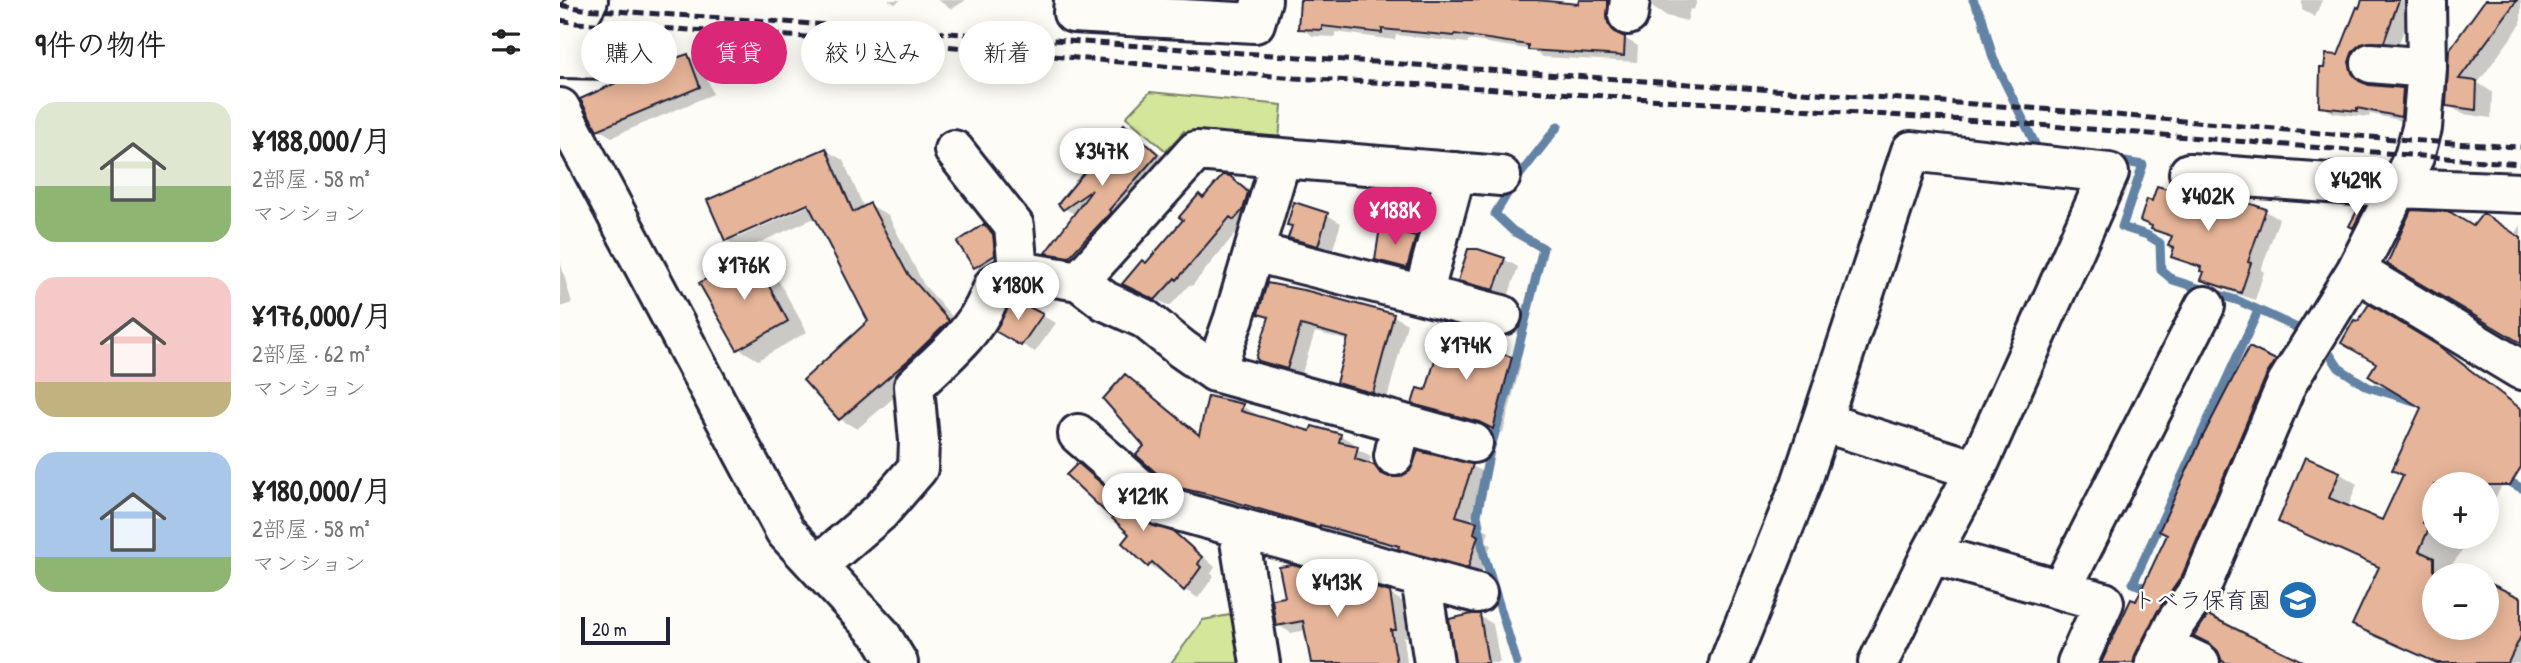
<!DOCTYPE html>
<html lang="ja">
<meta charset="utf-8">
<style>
:root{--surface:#fff;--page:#f2f2f2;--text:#222;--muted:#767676;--accent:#db2777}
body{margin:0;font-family:"Patrick Hand","Klee One",sans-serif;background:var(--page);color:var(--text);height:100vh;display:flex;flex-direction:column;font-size:26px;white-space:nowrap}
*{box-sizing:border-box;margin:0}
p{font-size:23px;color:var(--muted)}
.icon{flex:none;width:38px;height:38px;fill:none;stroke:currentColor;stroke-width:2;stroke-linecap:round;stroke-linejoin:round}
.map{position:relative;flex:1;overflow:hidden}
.details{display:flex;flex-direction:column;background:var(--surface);width:560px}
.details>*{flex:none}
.banner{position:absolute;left:21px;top:21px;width:665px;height:63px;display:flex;gap:14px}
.buttons{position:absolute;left:1862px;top:472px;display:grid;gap:14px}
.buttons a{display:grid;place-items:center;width:77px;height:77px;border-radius:50%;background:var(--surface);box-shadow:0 4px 18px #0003;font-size:35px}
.scale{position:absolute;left:21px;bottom:18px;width:89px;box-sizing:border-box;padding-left:7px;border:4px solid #22223b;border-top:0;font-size:19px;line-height:24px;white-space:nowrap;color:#22223b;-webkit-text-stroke:5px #fdfcf7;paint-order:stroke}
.price{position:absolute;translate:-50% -60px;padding:0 16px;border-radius:24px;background:#fff;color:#222;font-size:23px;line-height:46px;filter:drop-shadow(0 2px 4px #0008)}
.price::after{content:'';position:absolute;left:50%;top:42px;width:21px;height:16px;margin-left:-10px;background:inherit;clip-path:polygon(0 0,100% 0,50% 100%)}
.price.on{background:var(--accent);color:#fff}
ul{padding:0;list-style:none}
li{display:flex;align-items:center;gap:21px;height:175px;padding:0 35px}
li span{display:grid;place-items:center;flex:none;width:196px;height:140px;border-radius:21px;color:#555}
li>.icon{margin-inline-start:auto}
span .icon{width:84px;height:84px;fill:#fffc;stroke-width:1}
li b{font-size:30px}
h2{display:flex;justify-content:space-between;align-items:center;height:84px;padding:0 35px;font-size:30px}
.tag{padding:0 24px;border-radius:32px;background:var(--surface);box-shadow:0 4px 18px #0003;font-size:24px;line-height:63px}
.tag.on{background:var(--accent);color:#fff}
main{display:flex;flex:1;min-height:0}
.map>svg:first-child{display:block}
.green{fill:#d3e69a;stroke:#7a846a;stroke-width:2}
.shadow{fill:#0003;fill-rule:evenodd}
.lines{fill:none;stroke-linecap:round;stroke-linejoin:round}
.stream{stroke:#6383a5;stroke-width:9}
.building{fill:#e6b498;stroke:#22223b;stroke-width:2}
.minor-casing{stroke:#22223b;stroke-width:44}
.minor{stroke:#fdfcf7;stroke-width:38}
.rail{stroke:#22223b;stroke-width:5;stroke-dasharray:10 5;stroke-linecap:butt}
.labels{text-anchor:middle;stroke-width:5;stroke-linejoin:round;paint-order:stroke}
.poi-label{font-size:23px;fill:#22223b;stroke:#fdfcf7;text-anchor:end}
</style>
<main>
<section class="details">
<h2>9件の物件<svg class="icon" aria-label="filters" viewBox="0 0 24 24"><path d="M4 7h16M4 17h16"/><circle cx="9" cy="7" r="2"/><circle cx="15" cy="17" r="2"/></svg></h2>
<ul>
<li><span style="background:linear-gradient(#dfe7d0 60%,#8fb573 0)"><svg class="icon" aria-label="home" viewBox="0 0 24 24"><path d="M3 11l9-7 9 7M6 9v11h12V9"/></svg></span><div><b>¥188,000/月</b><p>2部屋 · 58 m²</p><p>マンション</p></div></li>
<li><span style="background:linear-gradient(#f6c9c9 75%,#c2b280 0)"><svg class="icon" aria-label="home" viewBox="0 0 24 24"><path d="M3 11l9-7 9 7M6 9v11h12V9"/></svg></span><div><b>¥176,000/月</b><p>2部屋 · 62 m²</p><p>マンション</p></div></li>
<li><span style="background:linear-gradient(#a9c7e8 75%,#8fb573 0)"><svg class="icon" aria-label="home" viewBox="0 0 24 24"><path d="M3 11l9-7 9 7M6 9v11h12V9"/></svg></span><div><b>¥180,000/月</b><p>2部屋 · 58 m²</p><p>マンション</p></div></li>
</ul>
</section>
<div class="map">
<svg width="1961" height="663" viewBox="0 0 1961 663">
<rect width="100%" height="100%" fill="#fdfcf7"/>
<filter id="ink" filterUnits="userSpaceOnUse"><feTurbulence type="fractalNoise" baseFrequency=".0143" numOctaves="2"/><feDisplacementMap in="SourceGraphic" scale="14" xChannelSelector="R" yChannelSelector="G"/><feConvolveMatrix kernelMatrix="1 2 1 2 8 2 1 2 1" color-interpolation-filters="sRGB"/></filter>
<g filter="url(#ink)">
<path class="green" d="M590 92 722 105 719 139 658 133 657 138 631 137 624 131 606 151 566 117Z
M675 614 683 663H611L643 620Z"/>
<path class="shadow" d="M328 0H341L335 4Z
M377 0H406L392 9Z
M565 0H680L660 5Z
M740 0H956L1020 6V0H1064L1061 32 1066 39 1078 46 1077 62 983 57 972 50 908 40V43L836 35 835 40 775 32V37L753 36 740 28Z
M1092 0H1137L1134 10 1130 9 1127 21 1106 16 1093 8Z
M1742 0H1762L1755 17 1742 10Z
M1804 0H1855L1854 27 1846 24 1837 49 1802 70 1804 82 1808 86 1843 90 1856 97 1854 123 1810 114 1809 117 1774 113 1761 106ZM1809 39 1798 49V44Z
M1927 0H1961V24L1918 83 1932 92 1931 118 1903 114 1888 105Z
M112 53 121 58 128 56 142 64 153 94 52 137 38 129 92 70Z
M565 126 578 134 611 163 524 264 501 260 488 253 516 215 504 208Z
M265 150 283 160 304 208 310 205 328 215 364 285 405 331 370 367 297 429 280 419 311 322 257 217 183 250 166 240ZM256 199 257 202 175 239V235Z
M669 177 684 186 702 201 632 286 629 285 610 306 564 284 587 264 644 199Z
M1627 197 1673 200 1705 211 1719 219 1701 270 1704 272 1695 300 1657 287 1643 279 1646 272 1642 269 1613 256 1616 248 1613 238 1582 221 1593 203Z
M1800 209 1809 213 1801 230 1792 225Z
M767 215 781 223 772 252 744 245 730 237 734 227Z
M1961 225V341L1914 228 1955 235Z
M424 226 438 234 448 263 429 275 415 267Z
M856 238 869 246 861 275 831 267 817 259Z
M191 255 211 267 247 332 198 360 178 348Z
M944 259 958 267 948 297 914 288 900 280Z
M0 261 12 303 0 307Z
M747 293 834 316 847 324 827 399 792 390 778 382 789 341 755 332 741 376 715 369 700 360 710 319 700 313Z
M454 301 496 323 475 352 438 331Z
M1810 307 1898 359 1961 408V471L1952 466 1927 514V485H1874V537H1913L1890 567 1908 576H1874V628H1927V584L1961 600V663H1876L1795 624 1820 568 1739 532 1720 521 1779 473 1797 484 1788 508 1823 522 1845 475 1863 407 1818 362 1799 323Z
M951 358 961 364 943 433 930 427 864 408 854 403 867 392Z
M1715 361 1728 369 1588 663H1543L1576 603 1609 534 1602 530Z
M566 376 579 384 641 435 649 398 682 406 696 414 695 417 752 433 753 428 781 436 794 443 793 447 811 456 809 465 828 475 831 479 912 466 926 473 910 522 929 531 926 542 931 545 921 574 854 556 843 549 772 531 773 533 670 503 626 493 612 485 586 446Z
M518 465 532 473 593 527 628 543 655 567 651 574 654 576 638 598 625 590 605 571 603 573 589 565 572 534Z
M767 576 781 584 782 593H829L843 602 849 637H844L847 663H752L747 630 731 633 718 625 727 598Z
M919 616 933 624 940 663H900Z"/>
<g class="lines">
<path class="stream" d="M1413 0 1422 17 1433 58 1478 150 1483 151
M1553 160 1583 165 1562 227 1587 235 1600 243 1601 270 1613 280 1679 301 1746 332
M1767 350 1779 368 1808 387 1854 401
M1941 477 1961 488
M1618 601 1573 583 1698 311
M957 663 924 555 917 515 930 450 951 379 983 248 953 231 935 214 955 181 998 126"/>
</g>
<path class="building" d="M740 0H976L1018 4 1019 0H1048V23L1054 32 1065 37 1064 56 968 50V45L895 34 894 36 822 29V33L762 26V30L738 29Z
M1802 0H1839L1824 42 1801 44 1793 51 1789 62 1792 73 1799 81 1809 85 1843 88 1841 117 1797 108V111L1759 107 1760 68H1764L1766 54 1778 55 1797 7 1799 8Z
M1925 0H1957L1899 79 1917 81 1916 110 1886 106 1889 50Z
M112 51 116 58 128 54 140 87 37 130 20 99 56 83 55 80 92 68 100 63 105 54Z
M564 124 598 154 549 210 551 212 509 257 485 253 532 190 503 210 498 204Z
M266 148 293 212 310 203 347 273 389 321 352 357 279 420 243 380 308 321 248 204 165 241 147 200Z
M663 175 670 176 688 192 683 210 674 220 670 217 617 280 615 278 595 300 562 284 582 260 586 263 623 220 619 217 639 194 643 198Z
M1597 186 1611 190 1613 187 1617 191 1627 195 1673 198 1706 209 1688 262 1691 263 1681 293 1641 280 1644 272 1640 271 1641 267 1611 257 1614 248 1608 246 1612 236 1591 229 1592 226 1580 221 1587 199 1592 201Z
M734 202 768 213 758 246 728 238 732 226 727 225Z
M1799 207H1804L1793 228 1789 226Z
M1851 210 1890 212 1913 226 1923 213 1961 238V343L1827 264Z
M424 224 433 234 435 255 414 268 397 242Z
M820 227 856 236 847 268 815 260Z
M908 249H918L945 258 934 290 898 281Z
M191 253 228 321 177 350 139 283Z
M707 283 748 291 834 314 813 393 776 383 788 338 741 325 727 369 699 361 696 358 709 317 698 314Z
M453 299 483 314 461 346 435 331Z
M1809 304 1879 346 1961 409V467L1950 485H1874V500L1863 523 1870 526 1859 551 1874 558V628H1927V582L1961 598V636L1948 663H1877L1792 625 1819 567 1718 522 1745 457 1780 472 1769 498 1822 520 1843 475 1832 470 1861 408 1808 376 1816 363 1781 343 1794 320 1798 321Z
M882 336 952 357 933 429 919 422 852 404 857 388 866 390Z
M1689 347 1716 360 1707 374 1622 576 1597 612 1576 653 1573 663H1541L1571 599 1576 601 1607 535 1599 531 1640 442Z
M565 374 639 435 648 396 683 404 681 411 750 431 752 426 781 434 779 442 798 446 795 459 814 465 820 473 829 477H840L850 471 858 451 913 464 896 516 917 522 914 533 918 536 908 568 838 549 839 546 760 525V527L655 496 611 486 576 455 584 446 543 399Z
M518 463 586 522 614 532 642 557 638 564 641 567 624 591 592 562 588 567 562 543 569 534 506 475Z
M733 565 767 575 770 593 812 587 830 592 836 630H831L837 663H751L743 621 716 626 712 599 725 597 719 567Z
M912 614H920L928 663H895L889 619Z
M1648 615 1684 633 1746 663H1666L1662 661 1658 651 1650 644 1634 636Z"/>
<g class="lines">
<defs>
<path id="minor" d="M514 0 513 13 695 23 702 0
M1068 15 1070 0
M0 48 28 0
M0 58 51 59 84 48
M1811 63 1867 68
M0 108 225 531 321 635 338 663
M394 150 454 226 458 271
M1629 173 1838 188 1961 193
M694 252 942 315
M1796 271 1961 370
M519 281 636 151 941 176
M863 295 896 172
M655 372 674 318 721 159
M1262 422 1416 470
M518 434 600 506 917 593
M834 456 841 423
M678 529 700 663
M257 566 320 512 358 468 359 441 354 386C387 353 419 331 434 285L458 271 519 281 545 301 585 319 622 349 655 372 913 443
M861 579 874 663
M1501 590 1645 306
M1604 646 1640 663
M1169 663 1241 484 1351 151 1549 173 1416 470 1371 554
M1318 663 1371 554 1544 602 1517 663
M1595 663 1616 622 1641 587 1727 383 1796 271 1854 157 1862 128 1867 68 1866 0"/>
</defs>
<use href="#minor" class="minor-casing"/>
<use href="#minor" class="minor"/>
<path class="rail" d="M0 5 23 9C491 39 958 72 1426 105 1604 117 1782 138 1961 147
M0 20 16 23 362 44 735 78 924 88 1479 125 1961 164"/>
</g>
</g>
<defs>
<symbol id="school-disc" viewBox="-11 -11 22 22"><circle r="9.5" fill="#1f6fb2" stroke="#fdfcf7"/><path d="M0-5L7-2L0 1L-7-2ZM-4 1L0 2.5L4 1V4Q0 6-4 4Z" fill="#fff"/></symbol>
</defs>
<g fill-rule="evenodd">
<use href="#school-disc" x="1716" y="578" width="44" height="44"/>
</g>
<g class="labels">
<g class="poi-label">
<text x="1711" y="608">トベラ保育園</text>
</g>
</g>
</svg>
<div class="buttons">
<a>+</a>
<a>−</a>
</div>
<div class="scale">20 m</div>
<b class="price" style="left:542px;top:188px">¥347K</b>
<b class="price" style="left:1796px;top:217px">¥429K</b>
<b class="price" style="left:1648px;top:233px">¥402K</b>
<b class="price on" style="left:835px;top:247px">¥188K</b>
<b class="price" style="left:184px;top:302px">¥176K</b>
<b class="price" style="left:458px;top:322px">¥180K</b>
<b class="price" style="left:906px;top:382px">¥174K</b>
<b class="price" style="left:583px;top:533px">¥121K</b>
<b class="price" style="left:777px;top:619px">¥413K</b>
<div class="banner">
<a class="tag">購入</a>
<a class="tag on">賃貸</a>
<a class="tag">絞り込み</a>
<a class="tag">新着</a>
</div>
</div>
</main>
